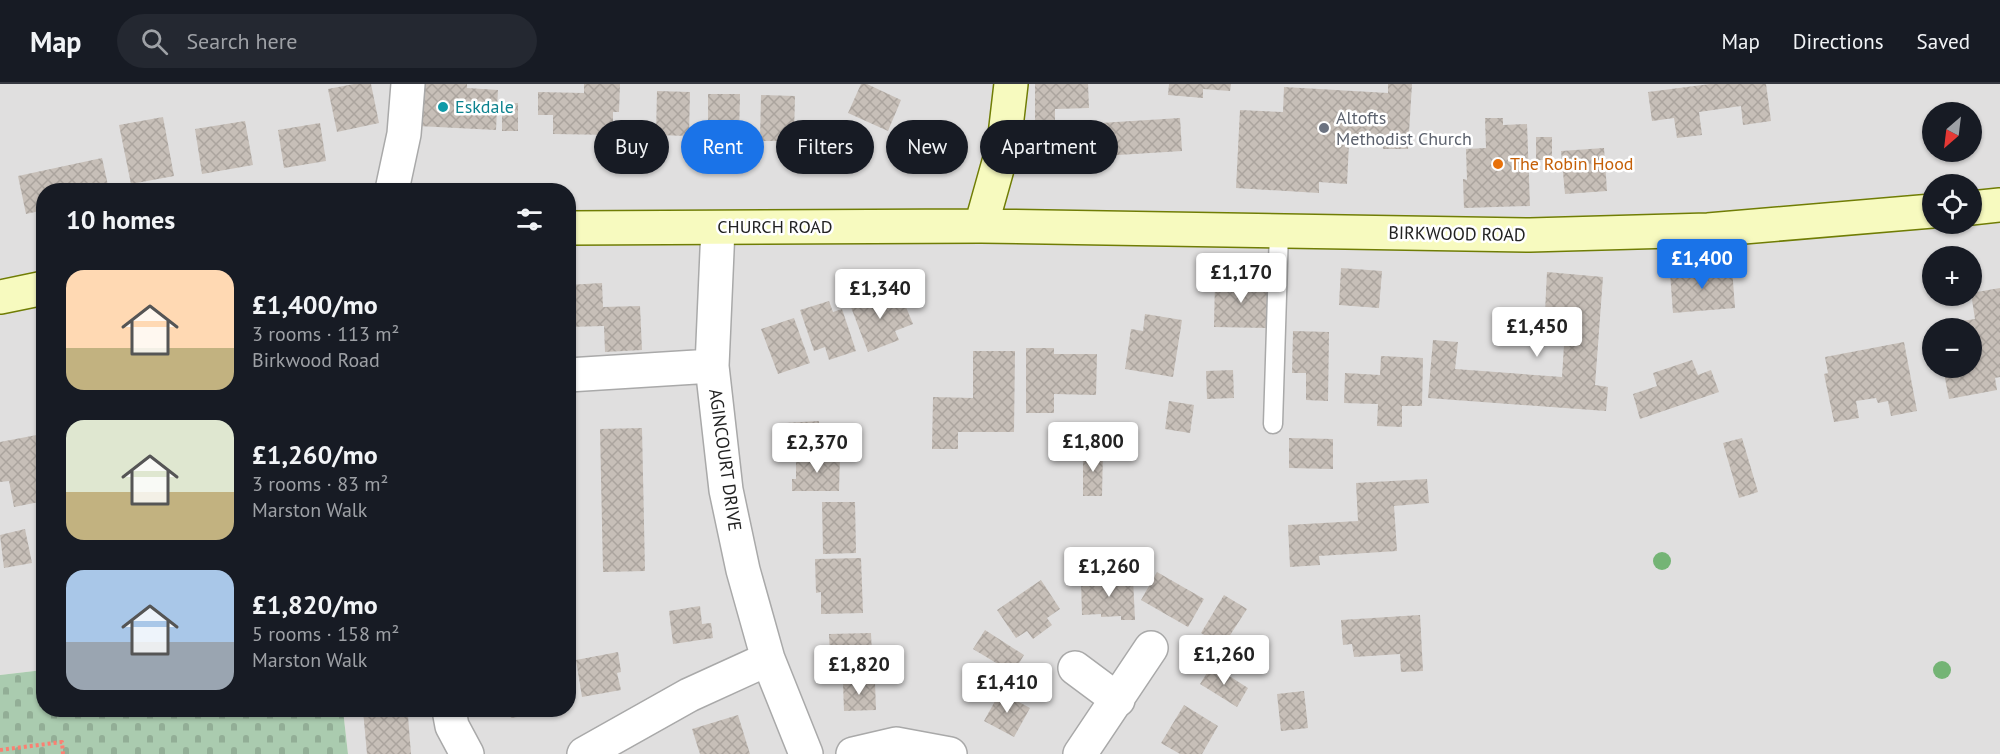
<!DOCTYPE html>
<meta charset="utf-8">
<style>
:root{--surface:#171b24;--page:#242831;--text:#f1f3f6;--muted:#9ea1a6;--line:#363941;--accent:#1a73e8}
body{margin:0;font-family:"PT Sans",sans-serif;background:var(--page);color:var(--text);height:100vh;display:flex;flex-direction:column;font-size:22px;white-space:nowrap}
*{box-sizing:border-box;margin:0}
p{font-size:20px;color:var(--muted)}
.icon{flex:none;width:33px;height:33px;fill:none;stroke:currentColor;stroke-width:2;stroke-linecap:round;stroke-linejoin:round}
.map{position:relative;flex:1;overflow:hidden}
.side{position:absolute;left:36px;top:99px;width:540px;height:534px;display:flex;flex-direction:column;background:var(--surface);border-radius:24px;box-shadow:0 2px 4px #0004}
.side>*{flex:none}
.hud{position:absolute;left:594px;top:36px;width:570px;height:54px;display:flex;gap:12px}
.needle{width:39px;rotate:208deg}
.tools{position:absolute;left:1922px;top:18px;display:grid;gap:12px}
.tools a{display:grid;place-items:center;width:60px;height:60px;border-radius:50%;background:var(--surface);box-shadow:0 2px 4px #0004;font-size:30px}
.price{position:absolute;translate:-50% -51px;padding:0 14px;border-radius:6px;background:#fff;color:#222;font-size:20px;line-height:39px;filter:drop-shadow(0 2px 3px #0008)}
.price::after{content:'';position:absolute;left:50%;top:36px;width:18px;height:14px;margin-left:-9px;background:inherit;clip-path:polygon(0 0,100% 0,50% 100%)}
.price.current{background:var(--accent);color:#fff}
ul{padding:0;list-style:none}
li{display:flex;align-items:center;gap:18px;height:150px;padding:0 30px}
li span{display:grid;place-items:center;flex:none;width:168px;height:120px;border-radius:18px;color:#555}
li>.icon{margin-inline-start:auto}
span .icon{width:72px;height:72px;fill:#fffc;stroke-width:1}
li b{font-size:26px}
h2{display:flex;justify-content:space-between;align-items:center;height:72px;padding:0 30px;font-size:26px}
.pill{padding:0 21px;border-radius:27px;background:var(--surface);box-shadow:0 2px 4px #0004;font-size:21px;line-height:54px}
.pill.current{background:var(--accent);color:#fff}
header{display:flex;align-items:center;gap:36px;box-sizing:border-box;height:84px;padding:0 30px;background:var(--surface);border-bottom:2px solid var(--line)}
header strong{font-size:28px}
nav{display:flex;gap:33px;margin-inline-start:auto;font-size:21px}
.search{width:420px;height:54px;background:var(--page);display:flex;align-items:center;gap:15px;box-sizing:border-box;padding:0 21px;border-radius:33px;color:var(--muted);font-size:22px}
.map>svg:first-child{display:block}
.residential{fill:#e0dfdf;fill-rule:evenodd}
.cemetery{fill:url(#cemetery-stones)}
.building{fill:url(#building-cross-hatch)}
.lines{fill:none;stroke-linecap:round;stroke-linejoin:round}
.lane-casing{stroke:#a9a9a9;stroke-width:21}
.street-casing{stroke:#a9a9a9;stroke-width:36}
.secondary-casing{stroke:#707d05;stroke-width:36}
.path{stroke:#fa8072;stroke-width:4;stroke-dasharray:3 3;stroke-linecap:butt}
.lane{stroke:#fff;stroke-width:18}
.street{stroke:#fff;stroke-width:33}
.secondary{stroke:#f7fabf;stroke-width:33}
.tree{fill:#74b475}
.culture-dot{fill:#0f9aa8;stroke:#fff;stroke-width:2}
.worship-dot{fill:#6b7280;stroke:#fff;stroke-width:2}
.food-dot{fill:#e8710a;stroke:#fff;stroke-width:2}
.labels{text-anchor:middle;stroke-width:5;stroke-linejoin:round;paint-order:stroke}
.culture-label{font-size:18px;fill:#0d838f;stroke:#fff;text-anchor:start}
.worship-label{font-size:18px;fill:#5b616d;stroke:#fff;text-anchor:start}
.food-label{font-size:18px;fill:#c56008;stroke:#fff;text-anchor:start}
.street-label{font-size:18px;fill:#222;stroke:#fff}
</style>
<header>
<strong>Map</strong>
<div class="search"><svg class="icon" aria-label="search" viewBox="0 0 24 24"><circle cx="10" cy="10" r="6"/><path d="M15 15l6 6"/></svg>Search here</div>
<nav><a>Map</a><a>Directions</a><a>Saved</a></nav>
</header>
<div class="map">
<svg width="2000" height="670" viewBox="0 0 2000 670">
<defs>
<pattern id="cemetery-stones" width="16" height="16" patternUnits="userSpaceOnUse" patternTransform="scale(1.5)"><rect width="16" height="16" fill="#aacbaf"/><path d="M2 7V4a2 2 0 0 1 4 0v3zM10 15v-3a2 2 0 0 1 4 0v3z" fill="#92ae96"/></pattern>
<pattern id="building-cross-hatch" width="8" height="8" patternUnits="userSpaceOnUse" patternTransform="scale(1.5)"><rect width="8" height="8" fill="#c7bfb8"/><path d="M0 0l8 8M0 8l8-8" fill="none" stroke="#aba49e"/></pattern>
</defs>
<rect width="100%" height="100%" fill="#f2efe9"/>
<path class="residential" d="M0 0H2000V670H348L343 626H568V106H44L43 586 0 591ZM1932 28H1971V68H1932ZM1932 100H1971V140H1932ZM1932 172H1971V212H1932ZM1932 244H1971V284H1932Z"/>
<path class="cemetery" d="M43 586 44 626H343L348 670H0V591Z"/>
<path class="building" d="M354 0H371L379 39 337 48 328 5Z
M420 0H467V4L498 6 496 46 418 42Z
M584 0H620L619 28H613V51L553 50V31H538V8L584 9Z
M861 0H867L901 16 888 47 848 29Z
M1035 0H1088L1089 24 1055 25V46H1035Z
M1169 0H1231L1230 7 1203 5V14L1168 11Z
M1388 0H1412L1408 65H1383V61L1349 59 1347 100 1319 98V109L1236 104 1240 26 1283 28 1284 3 1388 9Z
M1710 0H1766L1771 37 1743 41 1741 22 1699 28 1702 51 1677 54 1674 34 1652 37 1648 8Z
M657 7 690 8 689 52 656 51Z
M708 10H740L739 53H708Z
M761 11 795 12 794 52 782 51V57H760Z
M502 19H518V47H502Z
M163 33 174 92 131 100 119 41Z
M1180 34 1182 67 1102 72 1100 39Z
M1485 34H1503V41L1527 40 1530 122 1464 124 1463 95 1467 96 1466 65 1486 64Z
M245 37 253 81 202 90 195 45Z
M320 39 326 77 284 84 278 46Z
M1536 53H1552V76H1536Z
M1604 64 1607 107 1565 110 1561 67Z
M102 74 109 106H44V126L26 130 18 92Z
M1341 184 1382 187 1379 224 1339 221Z
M1732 184 1735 224 1673 229 1670 189Z
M1547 188 1603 193 1595 301 1608 303 1606 327 1428 314 1433 256 1458 258 1455 285 1562 293 1566 229 1545 228Z
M1215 196 1268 197V244L1214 243Z
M602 199 603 223 640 222 642 266 605 268 604 242 568 243V201Z
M2000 204V293L1995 294 1997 306 1949 315 1943 284H1971V244H1936V241L1975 235 1971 209Z
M868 210 871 216 882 211 885 218 901 211 913 240 895 247 899 256 868 268 849 218Z
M829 217 833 228 842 225 856 267 829 276 825 263 814 267 800 226Z
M1145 230 1182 236 1173 293 1125 285 1131 245 1143 247Z
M794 234 810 279 778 290 761 245Z
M1293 247 1329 248 1328 317 1306 316V289H1292Z
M1904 258 1917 327 1891 332 1888 317 1878 319 1876 314 1856 317 1859 334 1834 338 1824 290 1828 289 1825 273Z
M1026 264H1054V270H1097L1096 311 1054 310V329H1026Z
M973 267H1015L1014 348H958V365H932L933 313 973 314Z
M1381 272 1423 274 1422 322H1402V343L1377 342 1378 320 1344 319 1345 289 1380 291Z
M1692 276 1698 291 1711 286 1719 308 1640 335 1633 310 1657 302 1653 289Z
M1233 286 1234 314 1207 315 1206 287Z
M1169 317 1194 321 1190 349 1165 345Z
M819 337 820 367 786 368 785 339Z
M642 344 645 487 603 488 600 345Z
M42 350 44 417 14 423 9 397 0 398V358Z
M1289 354 1333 355V385L1289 384Z
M1742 354 1758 408 1739 414 1723 359Z
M1083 366H1103L1102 412H1083Z
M796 372H840L839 407H792V395H796Z
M1427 395 1429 419 1394 422 1397 467 1319 472 1320 481 1290 483 1288 441 1358 437 1356 399Z
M822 418H855L856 469 823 470Z
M25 445 32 479 4 484 0 451Z
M861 474 863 529 821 530V508L816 509 815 475Z
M1157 488 1204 515 1188 543 1141 516Z
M1133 494 1135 536H1121V532L1101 533V530L1082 531 1081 496Z
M1041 496 1060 525 1047 534 1052 541 1033 555 1027 547 1016 554 997 526Z
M1224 511 1247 525 1223 562 1201 549Z
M700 522 702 540 711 539 713 554 673 560 669 527Z
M1420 531 1423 587 1401 588 1400 570 1354 573 1352 560 1343 561 1341 536Z
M985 546 1024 571 1013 589 973 565Z
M871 549 872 572 830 573 829 550Z
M618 568 621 588 617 589 621 606 582 613 576 576Z
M1212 581 1248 604 1237 623 1200 600Z
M843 598H875L876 626 844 627Z
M1304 607 1308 644 1281 647 1277 610Z
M1000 608 1030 624 1014 653 984 637Z
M1184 621 1218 642 1202 670H1180L1161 659Z
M363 626H393L394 633 408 632 411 670H367Z
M510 626H555V627L511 634Z
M738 631 750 670H700L692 645Z"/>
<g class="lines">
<defs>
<path id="lane" d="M1273 340 1279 147"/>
<path id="street" d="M392 106 404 50 408 0
M718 144 712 282 726 406 743 486 768 575 806 670
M568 291 712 282
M1075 584 1118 616
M449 626 452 642 467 670
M584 670 689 611 768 575
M853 670 896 660 950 670
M1080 670 1151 564"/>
<path id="secondary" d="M1971 124 2000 121
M981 142 1004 60 1011 0
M568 144 981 142 1530 151 1708 146 1932 127
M0 213 44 204"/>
</defs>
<use href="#lane" class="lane-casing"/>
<use href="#street" class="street-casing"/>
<use href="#secondary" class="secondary-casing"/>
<path class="path" d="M0 666 62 658 63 670"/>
<use href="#lane" class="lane"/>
<use href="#street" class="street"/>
<use href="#secondary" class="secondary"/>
</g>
<g class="tree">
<circle cx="1662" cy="477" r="9"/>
<circle cx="1942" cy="586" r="9"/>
</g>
<circle class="culture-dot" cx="443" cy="23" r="6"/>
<circle class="worship-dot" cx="1324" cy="44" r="6"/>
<circle class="food-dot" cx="1498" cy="80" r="6"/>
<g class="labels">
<g class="culture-label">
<text x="455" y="29">Eskdale</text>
</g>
<g class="worship-label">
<text x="1336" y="40">Altofts<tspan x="1336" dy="21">Methodist Church</tspan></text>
</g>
<g class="food-label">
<text x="1510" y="86">The Robin Hood</text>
</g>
<g class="street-label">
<text x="775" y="149">CHURCH ROAD</text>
<text transform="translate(1457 150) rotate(1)" y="6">BIRKWOOD ROAD</text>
<text transform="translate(725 376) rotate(82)" y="6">AGINCOURT DRIVE</text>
</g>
</g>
</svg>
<div class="tools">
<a><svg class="needle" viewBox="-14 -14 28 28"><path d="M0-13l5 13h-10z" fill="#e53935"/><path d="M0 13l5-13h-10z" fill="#9ea1a6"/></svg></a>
<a><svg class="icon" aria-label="locate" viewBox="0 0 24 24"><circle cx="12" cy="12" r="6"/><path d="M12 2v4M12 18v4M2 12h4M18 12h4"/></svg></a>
<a>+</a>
<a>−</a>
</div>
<b class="price current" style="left:1702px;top:206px">£1,400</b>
<b class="price" style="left:1241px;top:220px">£1,170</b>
<b class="price" style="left:880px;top:236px">£1,340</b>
<b class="price" style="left:1537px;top:274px">£1,450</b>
<b class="price" style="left:1093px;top:389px">£1,800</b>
<b class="price" style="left:817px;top:390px">£2,370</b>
<b class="price" style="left:1109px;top:514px">£1,260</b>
<b class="price" style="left:1224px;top:602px">£1,260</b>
<b class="price" style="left:859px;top:612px">£1,820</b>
<b class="price" style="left:1007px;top:630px">£1,410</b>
<div class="hud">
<a class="pill">Buy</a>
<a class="pill current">Rent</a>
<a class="pill">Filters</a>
<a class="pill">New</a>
<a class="pill">Apartment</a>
</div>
<section class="side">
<h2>10 homes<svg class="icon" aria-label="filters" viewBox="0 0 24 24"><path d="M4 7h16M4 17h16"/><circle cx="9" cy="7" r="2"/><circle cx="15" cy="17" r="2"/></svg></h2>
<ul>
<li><span style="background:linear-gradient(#ffd9b3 65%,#c2b280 0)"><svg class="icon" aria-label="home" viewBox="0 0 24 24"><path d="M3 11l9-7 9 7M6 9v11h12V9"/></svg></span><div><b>£1,400/mo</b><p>3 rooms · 113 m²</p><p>Birkwood Road</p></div></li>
<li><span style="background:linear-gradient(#dfe7d0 60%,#c2b280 0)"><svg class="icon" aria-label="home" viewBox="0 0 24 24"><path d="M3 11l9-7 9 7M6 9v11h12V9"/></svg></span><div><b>£1,260/mo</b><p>3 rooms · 83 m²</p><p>Marston Walk</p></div></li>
<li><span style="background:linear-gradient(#a9c7e8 60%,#9aa5b1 0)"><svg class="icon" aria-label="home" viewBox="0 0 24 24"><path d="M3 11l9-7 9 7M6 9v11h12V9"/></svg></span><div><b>£1,820/mo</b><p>5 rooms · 158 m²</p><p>Marston Walk</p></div></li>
</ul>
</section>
</div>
